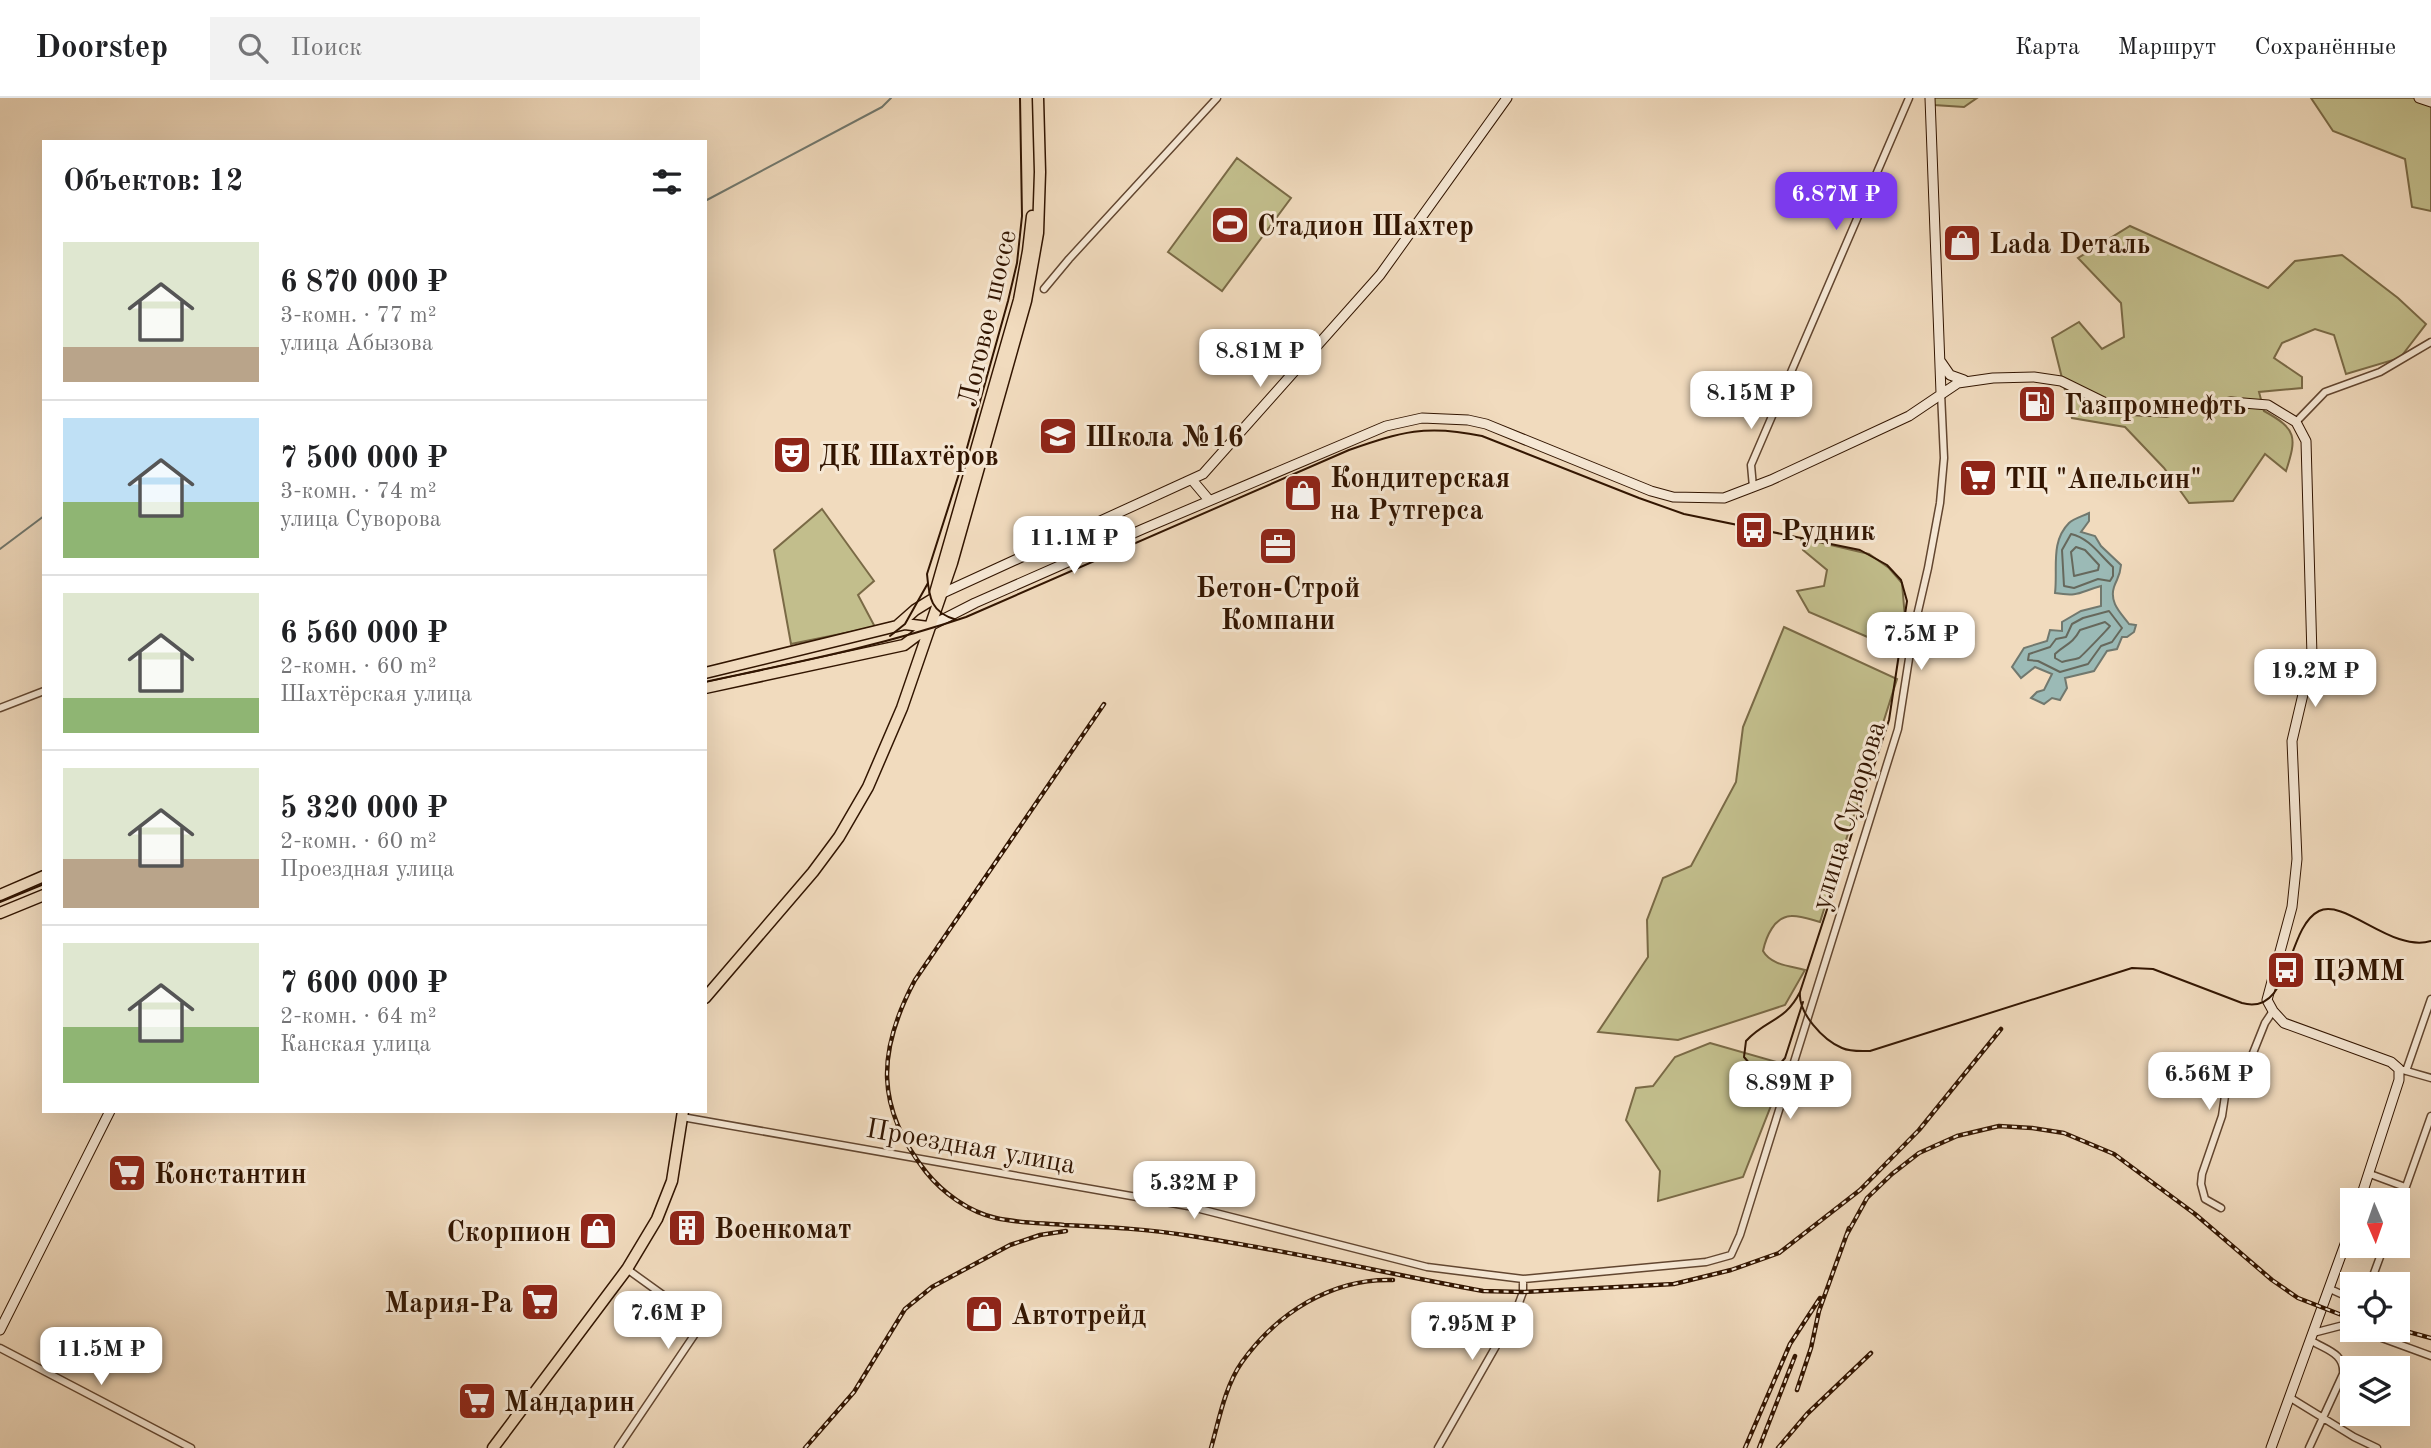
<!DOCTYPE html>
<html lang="ru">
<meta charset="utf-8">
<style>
:root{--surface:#fff;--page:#f2f2f2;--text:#202124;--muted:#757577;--line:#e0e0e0;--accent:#7c3aed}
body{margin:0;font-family:"Old Standard TT",serif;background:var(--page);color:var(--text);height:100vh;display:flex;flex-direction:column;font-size:26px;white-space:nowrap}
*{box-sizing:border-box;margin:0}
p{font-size:23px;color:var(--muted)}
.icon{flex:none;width:38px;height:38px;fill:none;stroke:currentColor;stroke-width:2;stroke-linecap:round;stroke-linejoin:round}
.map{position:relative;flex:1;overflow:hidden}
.panel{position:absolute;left:42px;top:42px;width:665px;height:973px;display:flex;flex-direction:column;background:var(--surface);border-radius:0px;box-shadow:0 7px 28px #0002}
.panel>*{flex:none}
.needle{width:46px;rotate:178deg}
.controls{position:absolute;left:2340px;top:1090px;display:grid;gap:14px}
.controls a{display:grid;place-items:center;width:70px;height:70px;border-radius:0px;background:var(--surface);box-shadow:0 7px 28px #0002;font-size:35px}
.price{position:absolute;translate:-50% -60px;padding:0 16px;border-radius:14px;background:#fff;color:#222;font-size:23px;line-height:46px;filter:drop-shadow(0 2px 4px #0008)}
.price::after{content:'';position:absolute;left:50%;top:42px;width:21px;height:16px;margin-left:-10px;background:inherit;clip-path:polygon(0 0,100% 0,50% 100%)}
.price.active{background:var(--accent);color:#fff}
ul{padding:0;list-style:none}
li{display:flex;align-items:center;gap:21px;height:175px;padding:0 21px}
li+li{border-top:2px solid var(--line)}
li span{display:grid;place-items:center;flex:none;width:196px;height:140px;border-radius:0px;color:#555}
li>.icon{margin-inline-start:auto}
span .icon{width:84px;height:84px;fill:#fffc;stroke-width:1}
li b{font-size:30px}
h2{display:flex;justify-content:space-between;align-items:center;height:84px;padding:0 21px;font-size:30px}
header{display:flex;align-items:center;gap:42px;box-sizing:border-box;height:98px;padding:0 35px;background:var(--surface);border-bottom:2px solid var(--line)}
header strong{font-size:33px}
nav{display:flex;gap:38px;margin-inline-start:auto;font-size:24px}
.search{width:490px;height:63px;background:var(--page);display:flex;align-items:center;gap:18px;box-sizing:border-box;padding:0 24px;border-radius:0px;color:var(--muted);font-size:26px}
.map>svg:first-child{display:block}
.green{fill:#c2be8c;stroke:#7a6a46;stroke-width:2}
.water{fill:#9bbab6;stroke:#71786e;stroke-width:2}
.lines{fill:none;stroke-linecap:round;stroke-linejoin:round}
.shore{stroke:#66685c;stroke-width:2}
.stream{stroke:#71786e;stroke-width:2}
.street-casing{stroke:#624630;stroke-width:9}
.secondary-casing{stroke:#321501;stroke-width:11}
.primary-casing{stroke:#321501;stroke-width:13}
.street{stroke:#f6e8d5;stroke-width:6}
.secondary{stroke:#f6e8d5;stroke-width:9}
.primary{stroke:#f1dbbe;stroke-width:10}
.tram{stroke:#321501;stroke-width:2}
.rail-casing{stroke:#321501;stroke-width:4.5}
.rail{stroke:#f6e8d5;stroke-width:2;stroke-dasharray:5;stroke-linecap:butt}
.labels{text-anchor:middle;stroke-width:6;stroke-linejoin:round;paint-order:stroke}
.poi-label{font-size:28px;font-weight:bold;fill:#321501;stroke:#f6e8d5;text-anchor:start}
.street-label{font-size:28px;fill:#321501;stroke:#f6e8d5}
</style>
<header>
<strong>Doorstep</strong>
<div class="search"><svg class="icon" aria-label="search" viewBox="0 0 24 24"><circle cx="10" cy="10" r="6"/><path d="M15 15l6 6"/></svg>Поиск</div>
<nav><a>Карта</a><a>Маршрут</a><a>Сохранённые</a></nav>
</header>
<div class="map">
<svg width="2431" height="1350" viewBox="0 0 2431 1350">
<rect width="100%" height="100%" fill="#f1dbbe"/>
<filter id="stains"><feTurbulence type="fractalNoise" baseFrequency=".00286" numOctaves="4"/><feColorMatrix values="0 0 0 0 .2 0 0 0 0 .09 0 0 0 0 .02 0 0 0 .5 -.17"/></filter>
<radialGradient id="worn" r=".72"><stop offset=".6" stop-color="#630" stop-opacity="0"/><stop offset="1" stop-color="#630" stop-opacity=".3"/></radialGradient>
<path class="green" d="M1934 0H1977L1964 9 1934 7Z
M2311 0H2431V113L2412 109 2405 61 2333 33Z
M1237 60 1291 100 1222 193 1168 154Z
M2130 128 2268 190 2295 163 2342 157 2398 200 2426 226 2400 260 2346 276 2334 237 2315 231 2282 245 2274 260 2302 279V290L2259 294 2264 313C2297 331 2297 339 2286 373L2265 356 2233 403 2189 405 2164 370 2125 329 2072 320 2052 240 2079 224 2102 251 2124 239 2121 205 2078 160Z
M822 411 874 483 858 497 875 529 791 546 774 452Z
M1801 440 1869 456 1889 470 1902 485 1905 520 1898 552 1809 514 1797 493 1824 488 1827 472 1803 452Z
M1784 529 1897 581 1820 824C1812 822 1799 817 1791 818 1774 819 1766 839 1763 853 1771 867 1790 868 1805 872L1785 907 1678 942 1598 934 1648 859 1647 822 1663 780 1691 768 1736 684 1743 629Z
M1710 945 1787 967 1743 1079 1658 1103 1660 1073 1626 1022 1636 990 1653 988 1675 959Z"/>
<path class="water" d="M2089 415V423L2081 434 2095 438 2101 448 2121 467C2120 479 2117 480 2114 489 2109 505 2121 515 2129 526L2136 527 2134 534 2127 539H2122L2117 551 2107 553 2094 573 2065 580 2067 590 2060 602 2052 600 2044 606 2031 600 2037 594 2044 592 2052 576 2035 569 2021 580 2012 569 2024 550 2047 543 2050 532 2062 533V524L2081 513 2101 508V488C2079 494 2080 499 2055 495 2058 471 2050 444 2069 425 2073 421 2083 418 2089 415Z"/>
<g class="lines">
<path class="shore" d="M2071 436C2089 440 2099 456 2113 469V478L2110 483 2098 481 2074 490 2064 488 2062 452Z
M2076 449 2085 452 2099 467 2098 472 2074 478 2071 454Z
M2109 513 2122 530 2112 544 2101 548 2088 566 2060 574 2038 563 2028 562 2029 556 2050 549 2056 541 2066 539 2072 526 2083 520Z
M2105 524 2110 528C2108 531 2082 558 2079 560 2074 562 2068 562 2062 564L2055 560V556C2065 546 2072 547 2080 532Z"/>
<path class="stream" d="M705 103 882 9 891 0
M0 451 44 418"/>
<defs>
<path id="street" d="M1044 191 1069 161 1217 0
M2296 324 2325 294 2380 274 2431 244
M1753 389 1751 367 1909 0
M0 610 44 593
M2403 972 2431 980
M2406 973 2431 901
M682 1019 1188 1108 1427 1169 1523 1181 1706 1164 1731 1157 1740 1137 1898 631 1913 535 1928 470 1940 405 1944 360 1941 295
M2370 1076 2405 1089
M2221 1110 2205 1101 2201 1086 2202 1076 2222 1018 2226 991 2245 975 2265 925 2273 913
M2398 1111 2431 1018
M2370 1186 2384 1148
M2330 1191 2352 1201
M2360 1232 2431 1258
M2313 1235 2340 1228 2352 1229
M0 1250 191 1350
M2289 1299 2354 1339 2377 1350
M618 1350 697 1233 696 1224 688 1215 627 1171
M1438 1350 1516 1213 1523 1194V1181
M2309 1350 2343 1276C2345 1255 2326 1252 2310 1242"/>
<path id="secondary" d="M1930 0 1941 295
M2419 0 2431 4
M1941 264 1950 277 1964 282
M1193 383 1209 402
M943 495 1203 376 1380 177 1507 0
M928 529 975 505 1143 431 1386 328 1422 320 1468 322 1486 326 1651 393 1673 399 1724 400 1771 382 1909 318 1958 285 1993 280 2034 279 2061 283 2120 312 2166 314 2231 304 2268 307 2296 324 2306 343 2312 558 2292 643 2297 761 2292 809 2267 902 2273 913 2284 925 2391 964 2399 971V982L2360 1102
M0 1232 110 1013
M2271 1350 2352 1127"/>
<path id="primary" d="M935 495 1019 202 1028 153 1032 118
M898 527 915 512 941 496
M705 575 905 526 928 529
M705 590 904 547 928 529
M0 797 44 778
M0 815 44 797
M705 900 813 774 839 739 868 689 902 610 952 465 1026 203 1038 135 1040 74 1038 0
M493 1350 627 1171 657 1121 672 1083 683 1013"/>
</defs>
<use href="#street" class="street-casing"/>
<use href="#secondary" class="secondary-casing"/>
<use href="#primary" class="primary-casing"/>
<use href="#street" class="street"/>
<use href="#secondary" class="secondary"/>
<use href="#primary" class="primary"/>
<path class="tram" d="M957 522C931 515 929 500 927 476L965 357 1008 203 1017 165 1022 118 1020 0
M890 538 905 526 928 485
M705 584C793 565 881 548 966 519L1349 352C1401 334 1426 326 1482 338L1639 400 1684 416 1860 452 1887 467 1901 482 1907 503 1889 622 1800 894C1798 915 1823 942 1842 950 1851 954 1860 953 1870 953L2132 870 2153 871 2242 905C2292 919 2285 830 2319 813 2345 800 2392 855 2431 843
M0 804 44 786
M1800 894C1785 924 1766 921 1746 943L1744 959 1750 966 1764 972 1779 967 1785 960 1803 904"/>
<defs>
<path id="rail" d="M1104 606 915 882C877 953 875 1009 926 1074 943 1095 969 1114 996 1120 1018 1125 1042 1125 1064 1127 1107 1129 1149 1131 1191 1138 1289 1153 1386 1175 1483 1193L1523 1194 1674 1186 1731 1172 1779 1155 1860 1092 1919 1032 2001 931
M1846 1138 1867 1100 1892 1076 1919 1055 1957 1038 1999 1028 2032 1030 2064 1035 2114 1056 2195 1116 2272 1182 2298 1200 2352 1221
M2398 1231 2431 1240
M1797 1292 1811 1250 1819 1213 1849 1130
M805 1350 854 1294 905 1211 932 1189 1010 1147 1040 1137 1066 1133
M1211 1350C1219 1322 1225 1288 1242 1264 1277 1215 1332 1180 1393 1182
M1745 1350 1790 1246 1820 1200
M1759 1350 1795 1258
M1778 1350 1807 1316 1871 1255"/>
</defs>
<use href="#rail" class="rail-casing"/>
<use href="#rail" class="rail"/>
</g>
<defs>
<symbol id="stadium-square" viewBox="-11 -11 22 22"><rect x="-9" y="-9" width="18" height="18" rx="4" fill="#8f2418" stroke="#f6e8d5"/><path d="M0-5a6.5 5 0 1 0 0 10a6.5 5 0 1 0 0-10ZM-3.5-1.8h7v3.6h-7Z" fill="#fff"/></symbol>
<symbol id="shop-square" viewBox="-11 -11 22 22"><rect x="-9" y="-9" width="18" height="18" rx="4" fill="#8f2418" stroke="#f6e8d5"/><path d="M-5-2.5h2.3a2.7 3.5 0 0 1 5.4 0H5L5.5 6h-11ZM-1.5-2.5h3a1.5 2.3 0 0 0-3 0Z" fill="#fff"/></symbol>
<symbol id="fuel-square" viewBox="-11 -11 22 22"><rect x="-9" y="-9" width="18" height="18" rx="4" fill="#8f2418" stroke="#f6e8d5"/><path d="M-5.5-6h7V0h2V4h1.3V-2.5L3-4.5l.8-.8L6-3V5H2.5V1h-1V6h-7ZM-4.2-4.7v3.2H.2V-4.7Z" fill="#fff"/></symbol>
<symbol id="school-square" viewBox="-11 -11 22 22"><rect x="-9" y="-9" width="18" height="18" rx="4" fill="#8f2418" stroke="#f6e8d5"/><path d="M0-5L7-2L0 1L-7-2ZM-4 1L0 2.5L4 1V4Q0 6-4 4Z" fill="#fff"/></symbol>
<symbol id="theatre-square" viewBox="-11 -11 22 22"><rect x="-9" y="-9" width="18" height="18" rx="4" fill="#8f2418" stroke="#f6e8d5"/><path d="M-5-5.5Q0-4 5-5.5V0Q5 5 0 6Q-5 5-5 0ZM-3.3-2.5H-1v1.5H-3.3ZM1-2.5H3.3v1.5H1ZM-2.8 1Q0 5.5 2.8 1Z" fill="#fff"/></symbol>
<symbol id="supermarket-square" viewBox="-11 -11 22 22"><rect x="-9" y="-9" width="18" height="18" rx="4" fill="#8f2418" stroke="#f6e8d5"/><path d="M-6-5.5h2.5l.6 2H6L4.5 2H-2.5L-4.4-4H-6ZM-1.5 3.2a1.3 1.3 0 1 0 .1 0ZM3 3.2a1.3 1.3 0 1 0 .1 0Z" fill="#fff"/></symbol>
<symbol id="bus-square" viewBox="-11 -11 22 22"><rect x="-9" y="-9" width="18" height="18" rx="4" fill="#8f2418" stroke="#f6e8d5"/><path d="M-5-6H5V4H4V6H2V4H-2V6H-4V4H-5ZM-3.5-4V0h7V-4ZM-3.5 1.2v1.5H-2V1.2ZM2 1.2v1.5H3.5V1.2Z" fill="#fff"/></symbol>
<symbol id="office-square" viewBox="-11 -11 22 22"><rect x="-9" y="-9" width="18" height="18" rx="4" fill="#8f2418" stroke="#f6e8d5"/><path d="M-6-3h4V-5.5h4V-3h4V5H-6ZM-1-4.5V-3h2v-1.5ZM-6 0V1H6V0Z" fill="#fff"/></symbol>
<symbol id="building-square" viewBox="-11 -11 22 22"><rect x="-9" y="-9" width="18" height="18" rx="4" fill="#8f2418" stroke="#f6e8d5"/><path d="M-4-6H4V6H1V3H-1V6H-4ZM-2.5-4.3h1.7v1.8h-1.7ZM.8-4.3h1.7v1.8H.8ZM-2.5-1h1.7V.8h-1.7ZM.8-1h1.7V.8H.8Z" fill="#fff"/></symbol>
</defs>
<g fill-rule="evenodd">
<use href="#stadium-square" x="1208" y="105" width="44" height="44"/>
<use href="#shop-square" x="1940" y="123" width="44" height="44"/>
<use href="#fuel-square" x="2015" y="284" width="44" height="44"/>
<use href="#school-square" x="1036" y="316" width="44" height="44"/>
<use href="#theatre-square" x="770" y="335" width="44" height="44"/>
<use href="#supermarket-square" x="1956" y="358" width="44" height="44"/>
<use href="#shop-square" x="1281" y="373" width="44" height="44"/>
<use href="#bus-square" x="1732" y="410" width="44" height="44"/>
<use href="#office-square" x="1256" y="426" width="44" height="44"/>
<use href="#bus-square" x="2264" y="850" width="44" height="44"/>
<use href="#supermarket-square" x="105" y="1053" width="44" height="44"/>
<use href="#building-square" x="665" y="1108" width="44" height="44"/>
<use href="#shop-square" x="576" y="1111" width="44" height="44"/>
<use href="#supermarket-square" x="518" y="1182" width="44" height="44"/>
<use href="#shop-square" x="962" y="1194" width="44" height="44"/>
<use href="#supermarket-square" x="455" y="1281" width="44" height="44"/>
</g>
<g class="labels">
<g class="poi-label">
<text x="1257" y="137">Стадион Шахтер</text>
<text x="1989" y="155">Lada Dеталь</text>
<text x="2064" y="316">Газпромнефть</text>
<text x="1085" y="348">Школа №16</text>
<text x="819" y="367">ДК Шахтёров</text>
<text x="1330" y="389">Кондитерская<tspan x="1330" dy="32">на Рутгерса</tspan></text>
<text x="2005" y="390">ТЦ "Апельсин"</text>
<text x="1781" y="442">Рудник</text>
<text x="1278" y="499" text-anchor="middle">Бетон-Строй<tspan x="1278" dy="32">Компани</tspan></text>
<text x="2313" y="882">ЦЭММ</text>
<text x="154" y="1085">Константин</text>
<text x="714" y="1140">Военкомат</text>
<text x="571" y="1143" text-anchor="end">Скорпион</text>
<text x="513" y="1214" text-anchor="end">Мария-Ра</text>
<text x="1011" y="1226">Автотрейд</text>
<text x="504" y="1313">Мандарин</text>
</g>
<g class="street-label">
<text transform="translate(986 220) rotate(-77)" y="10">Логовое шоссе</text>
<text transform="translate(1847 717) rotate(-73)" y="10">улица Суворова</text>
<text transform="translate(971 1047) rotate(10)" y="10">Проездная улица</text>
</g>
</g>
<rect width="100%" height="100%" filter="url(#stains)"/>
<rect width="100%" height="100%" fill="url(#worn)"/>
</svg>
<div class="controls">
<a><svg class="needle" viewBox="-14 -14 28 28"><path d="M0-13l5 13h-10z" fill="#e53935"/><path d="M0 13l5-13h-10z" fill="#757577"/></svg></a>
<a><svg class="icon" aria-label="locate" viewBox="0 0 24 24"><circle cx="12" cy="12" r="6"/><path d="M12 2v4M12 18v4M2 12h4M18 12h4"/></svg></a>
<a><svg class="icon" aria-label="layers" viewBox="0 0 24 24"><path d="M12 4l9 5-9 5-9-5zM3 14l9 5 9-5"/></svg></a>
</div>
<b class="price active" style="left:1836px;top:134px">6.87M ₽</b>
<b class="price" style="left:1260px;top:291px">8.81M ₽</b>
<b class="price" style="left:1751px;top:333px">8.15M ₽</b>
<b class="price" style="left:1074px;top:478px">11.1M ₽</b>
<b class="price" style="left:1921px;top:574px">7.5M ₽</b>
<b class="price" style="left:2315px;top:611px">19.2M ₽</b>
<b class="price" style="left:2209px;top:1014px">6.56M ₽</b>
<b class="price" style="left:1790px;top:1023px">8.89M ₽</b>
<b class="price" style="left:1194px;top:1123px">5.32M ₽</b>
<b class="price" style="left:668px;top:1253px">7.6M ₽</b>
<b class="price" style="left:1472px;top:1264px">7.95M ₽</b>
<b class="price" style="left:101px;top:1289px">11.5M ₽</b>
<section class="panel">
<h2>Объектов: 12<svg class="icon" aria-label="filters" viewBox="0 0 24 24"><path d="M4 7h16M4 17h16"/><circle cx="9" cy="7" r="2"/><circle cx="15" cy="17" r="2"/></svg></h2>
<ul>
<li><span style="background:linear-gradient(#dfe7d0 75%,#b9a48a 0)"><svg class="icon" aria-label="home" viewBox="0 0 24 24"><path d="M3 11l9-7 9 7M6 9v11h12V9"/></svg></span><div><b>6 870 000 ₽</b><p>3-комн. · 77 m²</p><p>улица Абызова</p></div></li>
<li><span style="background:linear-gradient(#bfe0f5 60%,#8fb573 0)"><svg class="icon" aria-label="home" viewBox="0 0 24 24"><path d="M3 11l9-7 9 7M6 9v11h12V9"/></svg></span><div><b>7 500 000 ₽</b><p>3-комн. · 74 m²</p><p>улица Суворова</p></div></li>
<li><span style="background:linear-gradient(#dfe7d0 75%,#8fb573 0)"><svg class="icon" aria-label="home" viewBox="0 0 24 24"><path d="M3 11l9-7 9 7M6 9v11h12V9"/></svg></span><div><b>6 560 000 ₽</b><p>2-комн. · 60 m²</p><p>Шахтёрская улица</p></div></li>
<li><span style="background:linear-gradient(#dfe7d0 65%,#b9a48a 0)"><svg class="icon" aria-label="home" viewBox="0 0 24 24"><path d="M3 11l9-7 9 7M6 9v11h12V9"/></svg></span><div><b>5 320 000 ₽</b><p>2-комн. · 60 m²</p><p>Проездная улица</p></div></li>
<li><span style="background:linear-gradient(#dfe7d0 60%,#8fb573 0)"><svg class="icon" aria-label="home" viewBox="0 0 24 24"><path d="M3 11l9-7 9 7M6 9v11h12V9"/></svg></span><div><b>7 600 000 ₽</b><p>2-комн. · 64 m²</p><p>Канская улица</p></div></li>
</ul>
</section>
</div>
